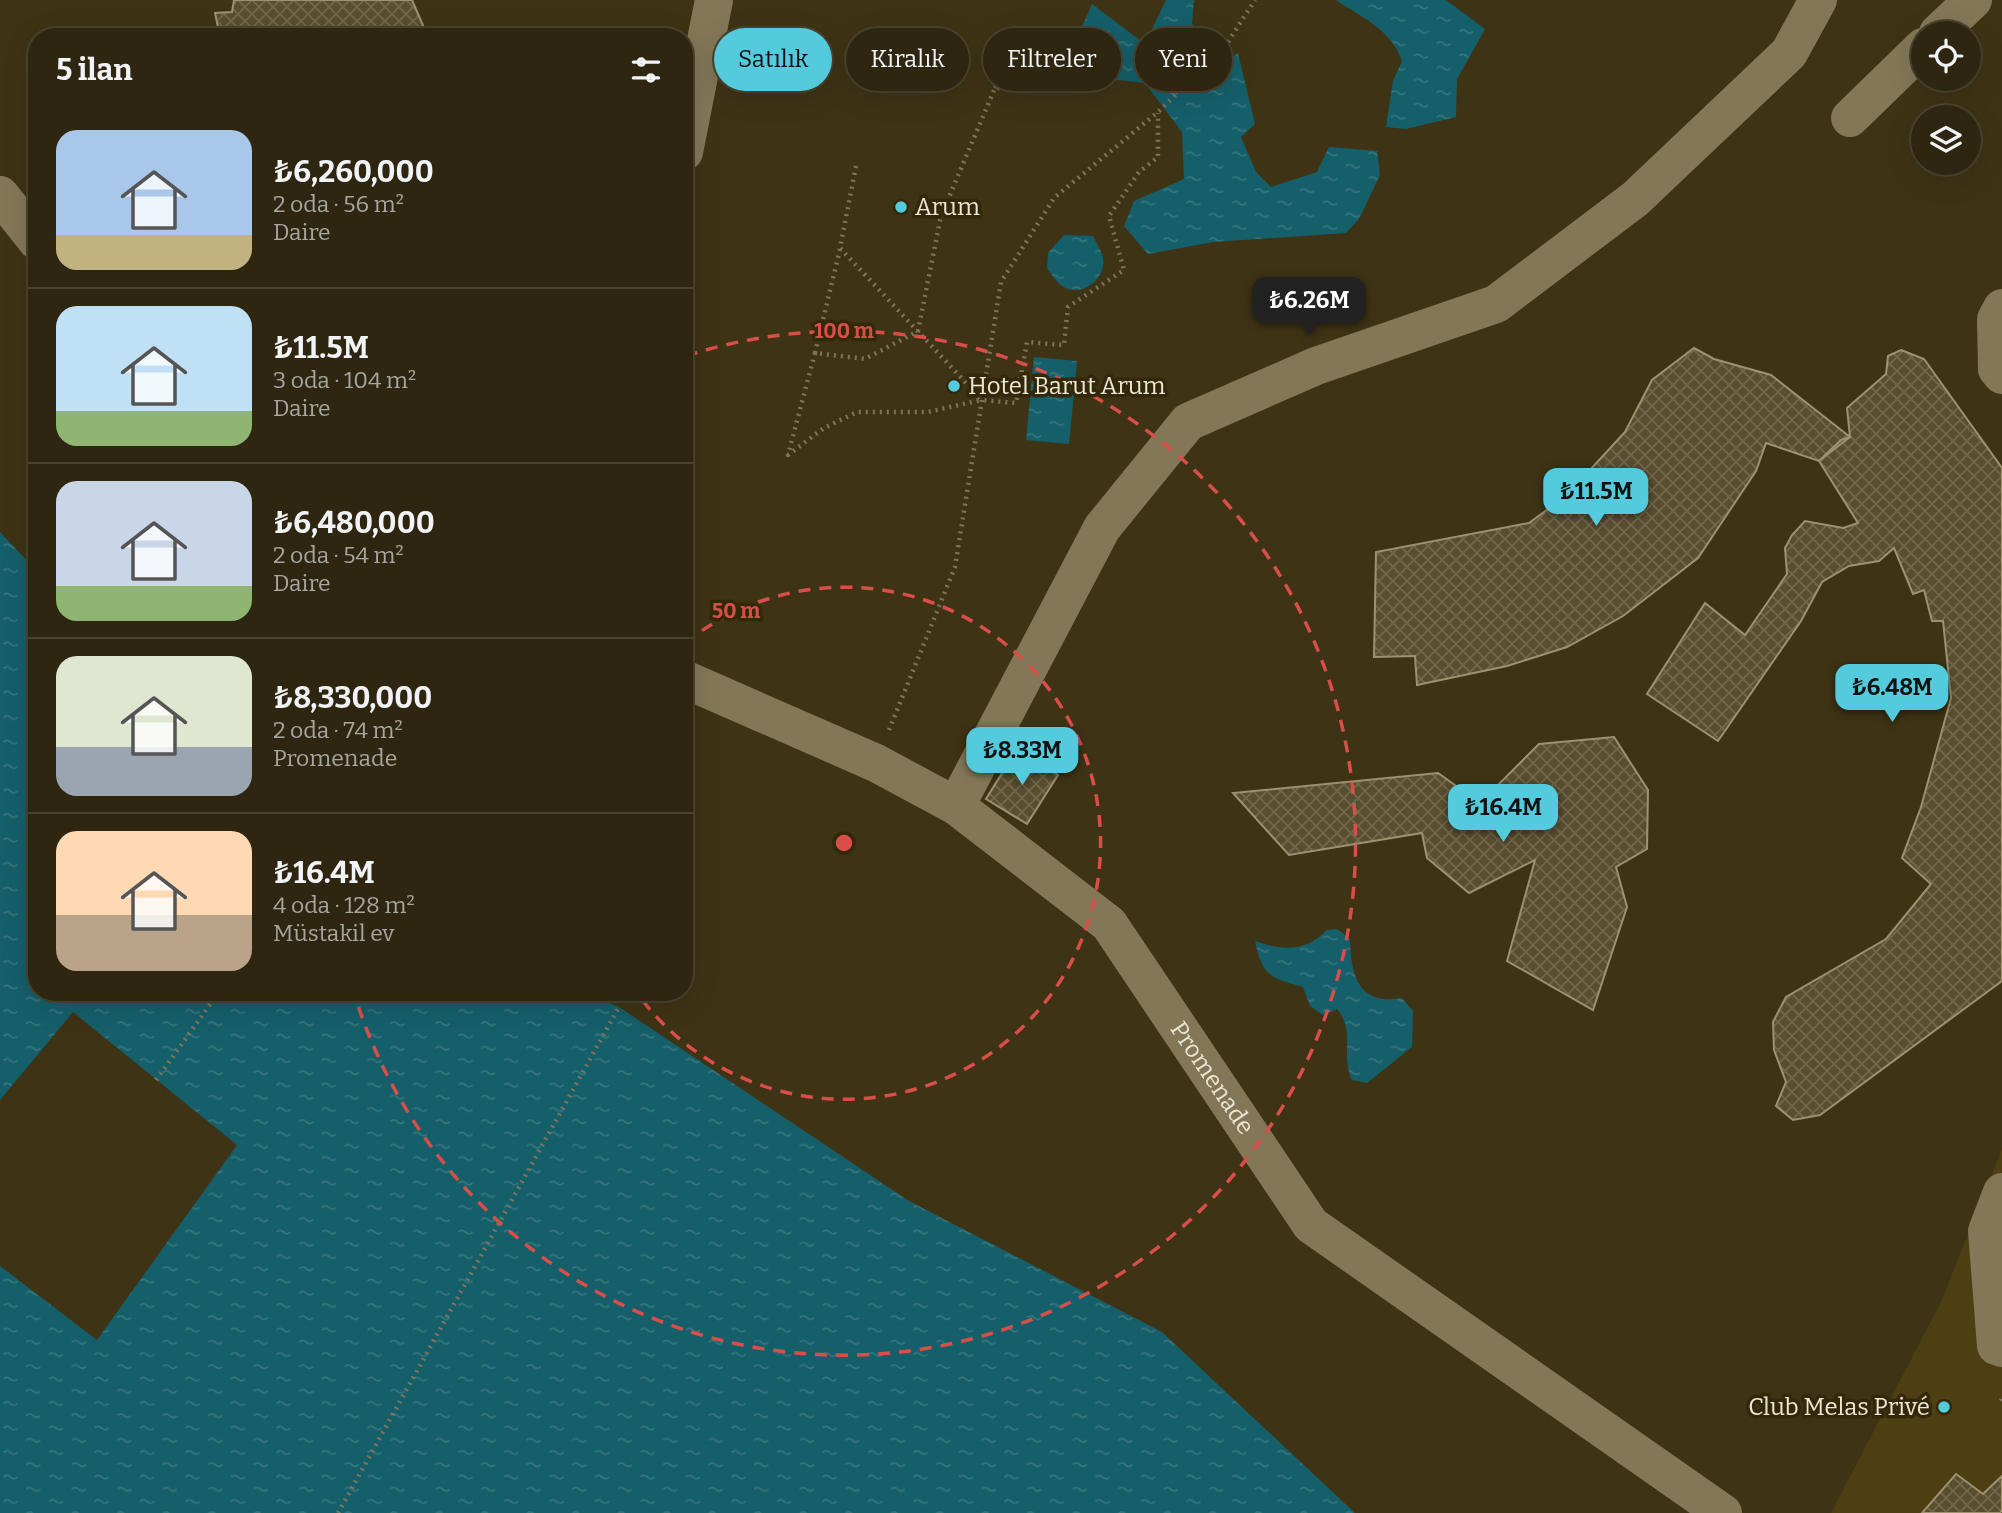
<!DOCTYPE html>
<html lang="tr">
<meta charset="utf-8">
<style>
:root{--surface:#2e2610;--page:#3a321e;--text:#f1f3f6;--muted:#a7a59f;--line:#494330;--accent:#54cadd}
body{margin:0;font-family:Bitter,serif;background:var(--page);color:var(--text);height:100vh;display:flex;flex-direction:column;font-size:26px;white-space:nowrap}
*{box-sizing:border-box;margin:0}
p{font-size:23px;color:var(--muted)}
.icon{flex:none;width:38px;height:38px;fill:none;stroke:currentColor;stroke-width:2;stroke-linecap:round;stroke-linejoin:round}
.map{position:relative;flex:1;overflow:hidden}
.details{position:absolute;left:28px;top:28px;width:665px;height:973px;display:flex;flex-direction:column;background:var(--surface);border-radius:28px;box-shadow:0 7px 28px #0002,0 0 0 2px var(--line)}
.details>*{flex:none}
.guide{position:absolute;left:714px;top:28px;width:665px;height:63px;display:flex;gap:14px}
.controls{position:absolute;left:1911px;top:21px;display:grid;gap:14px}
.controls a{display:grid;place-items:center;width:70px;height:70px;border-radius:50%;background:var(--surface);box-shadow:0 7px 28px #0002,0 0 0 2px var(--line);font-size:35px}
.price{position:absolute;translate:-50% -60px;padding:0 16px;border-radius:14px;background:var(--accent);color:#111;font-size:23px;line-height:46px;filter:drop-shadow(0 2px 4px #0008)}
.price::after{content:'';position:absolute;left:50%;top:42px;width:21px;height:16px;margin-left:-10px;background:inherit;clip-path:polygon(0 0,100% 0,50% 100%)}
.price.current{background:#222;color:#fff}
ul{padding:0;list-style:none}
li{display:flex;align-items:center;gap:21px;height:175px;padding:0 28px}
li+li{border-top:2px solid var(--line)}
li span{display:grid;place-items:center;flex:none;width:196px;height:140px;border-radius:21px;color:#555}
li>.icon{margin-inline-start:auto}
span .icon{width:84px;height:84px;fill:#fffc;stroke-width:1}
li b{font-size:30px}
h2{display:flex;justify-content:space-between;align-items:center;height:84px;padding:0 28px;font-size:30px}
.pill{padding:0 24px;border-radius:32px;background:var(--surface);box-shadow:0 7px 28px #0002,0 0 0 2px var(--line);font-size:24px;line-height:63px}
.pill.current{background:var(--accent);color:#111}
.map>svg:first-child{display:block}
.park{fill:#4e3f12}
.water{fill:url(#water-ripples)}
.pier{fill:#3e3315}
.building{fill:url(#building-cross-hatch);stroke:#9d9170;stroke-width:2}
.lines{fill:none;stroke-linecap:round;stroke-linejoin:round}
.path{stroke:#7e745b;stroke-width:4.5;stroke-dasharray:2 5;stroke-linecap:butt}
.minor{stroke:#837757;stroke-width:38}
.ring{fill:none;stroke:#da4e4a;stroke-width:3.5;stroke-dasharray:12 9}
.poi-dot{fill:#54cadd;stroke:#33290a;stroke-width:2.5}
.labels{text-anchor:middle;stroke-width:7;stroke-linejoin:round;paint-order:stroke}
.poi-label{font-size:24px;fill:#ece6d4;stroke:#33290a;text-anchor:start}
.street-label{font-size:24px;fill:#ece6d4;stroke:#33290a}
.centre{fill:#da4e4a;stroke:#33290a;stroke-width:3.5}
.ring-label{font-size:21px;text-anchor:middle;font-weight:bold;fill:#da4e4a;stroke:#33290a;stroke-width:7;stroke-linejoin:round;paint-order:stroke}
</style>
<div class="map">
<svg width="2002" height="1513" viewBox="0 0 2002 1513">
<defs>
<pattern id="water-ripples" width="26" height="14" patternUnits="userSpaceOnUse" patternTransform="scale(1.75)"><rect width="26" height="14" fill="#155f6a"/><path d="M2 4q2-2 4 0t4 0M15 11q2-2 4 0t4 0" fill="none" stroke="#37767e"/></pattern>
<pattern id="building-cross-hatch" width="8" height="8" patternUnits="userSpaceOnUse" patternTransform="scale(1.75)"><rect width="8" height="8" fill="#594e30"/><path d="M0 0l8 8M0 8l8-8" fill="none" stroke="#71684d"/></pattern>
</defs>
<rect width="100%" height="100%" fill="#3e3315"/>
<path class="park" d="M2002 1149V1513H1831L1941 1302Z"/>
<path class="water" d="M1166 0H1194L1192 24 1218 69 1238 53 1255 124 1241 137 1256 172 1271 187 1317 172 1329 147 1377 151 1380 175 1359 219 1346 233 1213 242 1148 254 1124 226 1134 201 1184 179 1182 132 1145 83 1110 79 1081 55 1079 34 1092 4 1145 44Z
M1336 0H1446L1485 29 1457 79 1456 117 1406 129 1386 127 1393 81 1402 61C1392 30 1361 17 1336 0Z
M1064 235 1093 236C1096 243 1101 250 1103 257 1107 279 1081 299 1062 286 1056 282 1051 273 1047 268L1048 253Z
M1034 357 1077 361 1069 444 1026 440Z
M0 532 37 571V992H581L619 1007 909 1201 1162 1332 1355 1513H0Z
M1327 930 1337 929 1350 939C1351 974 1357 1006 1402 998L1413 1011 1412 1047 1367 1083 1352 1080C1340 1055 1356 1032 1337 1009L1323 1015 1310 1006 1303 987C1271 977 1263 978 1255 941 1283 951 1305 952 1327 930Z"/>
<path class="pier" d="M73 1012 237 1145 97 1340 0 1266V1100Z"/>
<path class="building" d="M234 0H412L428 37H220L215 13 232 12Z
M1694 348 1714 359 1771 375 1850 437 1819 461 1766 443 1756 471 1698 558 1623 616 1567 647 1507 666 1417 685 1415 656 1374 657 1376 552 1529 523 1567 495 1625 432 1652 380Z
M1901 350 1924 359 2002 468V981L1820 1115 1793 1120 1776 1106 1786 1082 1774 1050 1773 1022 1786 997 1886 939 1931 884 1902 858 1921 807 1951 698 1943 621H1932L1924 590 1913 594 1894 548 1879 561 1849 566 1822 582 1801 621 1718 741 1647 694 1705 603 1745 635 1787 574 1785 548 1792 535 1805 521 1843 528 1858 523 1819 461 1841 440 1850 437 1847 408 1886 374 1888 356Z
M1614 737 1648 790 1647 849 1616 867 1627 907 1593 1010 1507 961 1535 860 1469 893 1427 858 1422 833 1289 855 1233 793 1438 773 1480 803 1539 744Z
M1017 749 1058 775 1027 824 986 799Z
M1956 1474 1983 1494 2002 1476V1510L2000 1513H1922Z"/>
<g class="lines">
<path class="path" d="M856 166 840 248 982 400 1016 403 1027 342 1064 345 1068 307 1124 270 1109 216 1139 172 1158 157V113
M840 249 815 353 865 359 918 331 941 216 995 88 1037 87 1016 57 995 88
M815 353 788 455 824 428 857 412H928L981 400
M889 730 955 567 1001 282 1054 198 1158 112 1224 48 1255 0
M156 1080 219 992
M2001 1401 2002 1399
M338 1513 619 1007"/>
<g class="minor">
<path d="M1938 33 1973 0"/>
<path d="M1850 118 1923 47"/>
<path d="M684 152 714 0"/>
<path d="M0 195 37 241"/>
<path d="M2002 308 1996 319 1997 369 2002 375"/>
<path id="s1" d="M684 679 876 763 956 806 1109 924 1311 1225 1723 1513"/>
<path d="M956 806 1102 528 1188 422 1316 366 1496 304 1635 199 1789 53 1818 0"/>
<path d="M2002 1192 1987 1231 1996 1346 2002 1348"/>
</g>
</g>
<g class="ring">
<path d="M685 643A256 256 0 1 1 637 993"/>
<path d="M686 356A512 512 0 1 1 354 993"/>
</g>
<g class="poi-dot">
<circle cx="901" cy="207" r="7"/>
<circle cx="954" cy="386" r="7"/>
<circle cx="1944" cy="1407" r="7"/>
</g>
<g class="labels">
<g class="poi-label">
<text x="915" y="215">Arum</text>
<text x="968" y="394">Hotel Barut Arum</text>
<text x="1930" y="1415" text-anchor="end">Club Melas Privé</text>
</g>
<g class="street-label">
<text dy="8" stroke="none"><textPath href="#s1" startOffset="679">Promenade</textPath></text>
</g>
</g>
<circle cx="844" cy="843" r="10" class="centre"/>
<g class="ring-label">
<text x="844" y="338">100 m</text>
<text x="736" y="618">50 m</text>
</g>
</svg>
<div class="controls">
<a><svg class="icon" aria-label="locate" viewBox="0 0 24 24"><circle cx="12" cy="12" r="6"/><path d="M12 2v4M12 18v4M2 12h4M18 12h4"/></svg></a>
<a><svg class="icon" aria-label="layers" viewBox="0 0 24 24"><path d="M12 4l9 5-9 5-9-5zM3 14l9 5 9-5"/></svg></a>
</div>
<b class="price current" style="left:1309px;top:337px">₺6.26M</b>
<b class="price" style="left:1596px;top:528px">₺11.5M</b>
<b class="price" style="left:1892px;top:724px">₺6.48M</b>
<b class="price" style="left:1022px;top:787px">₺8.33M</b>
<b class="price" style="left:1503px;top:844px">₺16.4M</b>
<div class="guide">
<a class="pill current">Satılık</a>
<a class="pill">Kiralık</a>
<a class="pill">Filtreler</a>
<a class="pill">Yeni</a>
</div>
<section class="details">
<h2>5 ilan<svg class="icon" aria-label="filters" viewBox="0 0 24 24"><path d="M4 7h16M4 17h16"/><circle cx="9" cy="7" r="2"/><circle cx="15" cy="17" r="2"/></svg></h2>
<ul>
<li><span style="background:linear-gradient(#a9c7e8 75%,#c2b280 0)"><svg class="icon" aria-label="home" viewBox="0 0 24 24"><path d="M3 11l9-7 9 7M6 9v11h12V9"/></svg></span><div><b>₺6,260,000</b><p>2 oda · 56 m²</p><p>Daire</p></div></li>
<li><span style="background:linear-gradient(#bfe0f5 75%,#8fb573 0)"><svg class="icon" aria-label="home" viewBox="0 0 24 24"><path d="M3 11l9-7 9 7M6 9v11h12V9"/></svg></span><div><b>₺11.5M</b><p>3 oda · 104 m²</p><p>Daire</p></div></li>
<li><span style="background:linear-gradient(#c9d6e8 75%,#8fb573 0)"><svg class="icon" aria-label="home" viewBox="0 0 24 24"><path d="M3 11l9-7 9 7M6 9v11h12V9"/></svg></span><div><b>₺6,480,000</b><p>2 oda · 54 m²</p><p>Daire</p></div></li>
<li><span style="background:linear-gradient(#dfe7d0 65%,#9aa5b1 0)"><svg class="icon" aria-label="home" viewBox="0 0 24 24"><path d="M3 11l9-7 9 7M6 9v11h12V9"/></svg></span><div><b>₺8,330,000</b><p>2 oda · 74 m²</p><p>Promenade</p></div></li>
<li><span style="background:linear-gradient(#ffd9b3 60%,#b9a48a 0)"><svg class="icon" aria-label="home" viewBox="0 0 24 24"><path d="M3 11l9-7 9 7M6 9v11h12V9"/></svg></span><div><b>₺16.4M</b><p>4 oda · 128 m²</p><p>Müstakil ev</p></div></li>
</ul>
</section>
</div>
